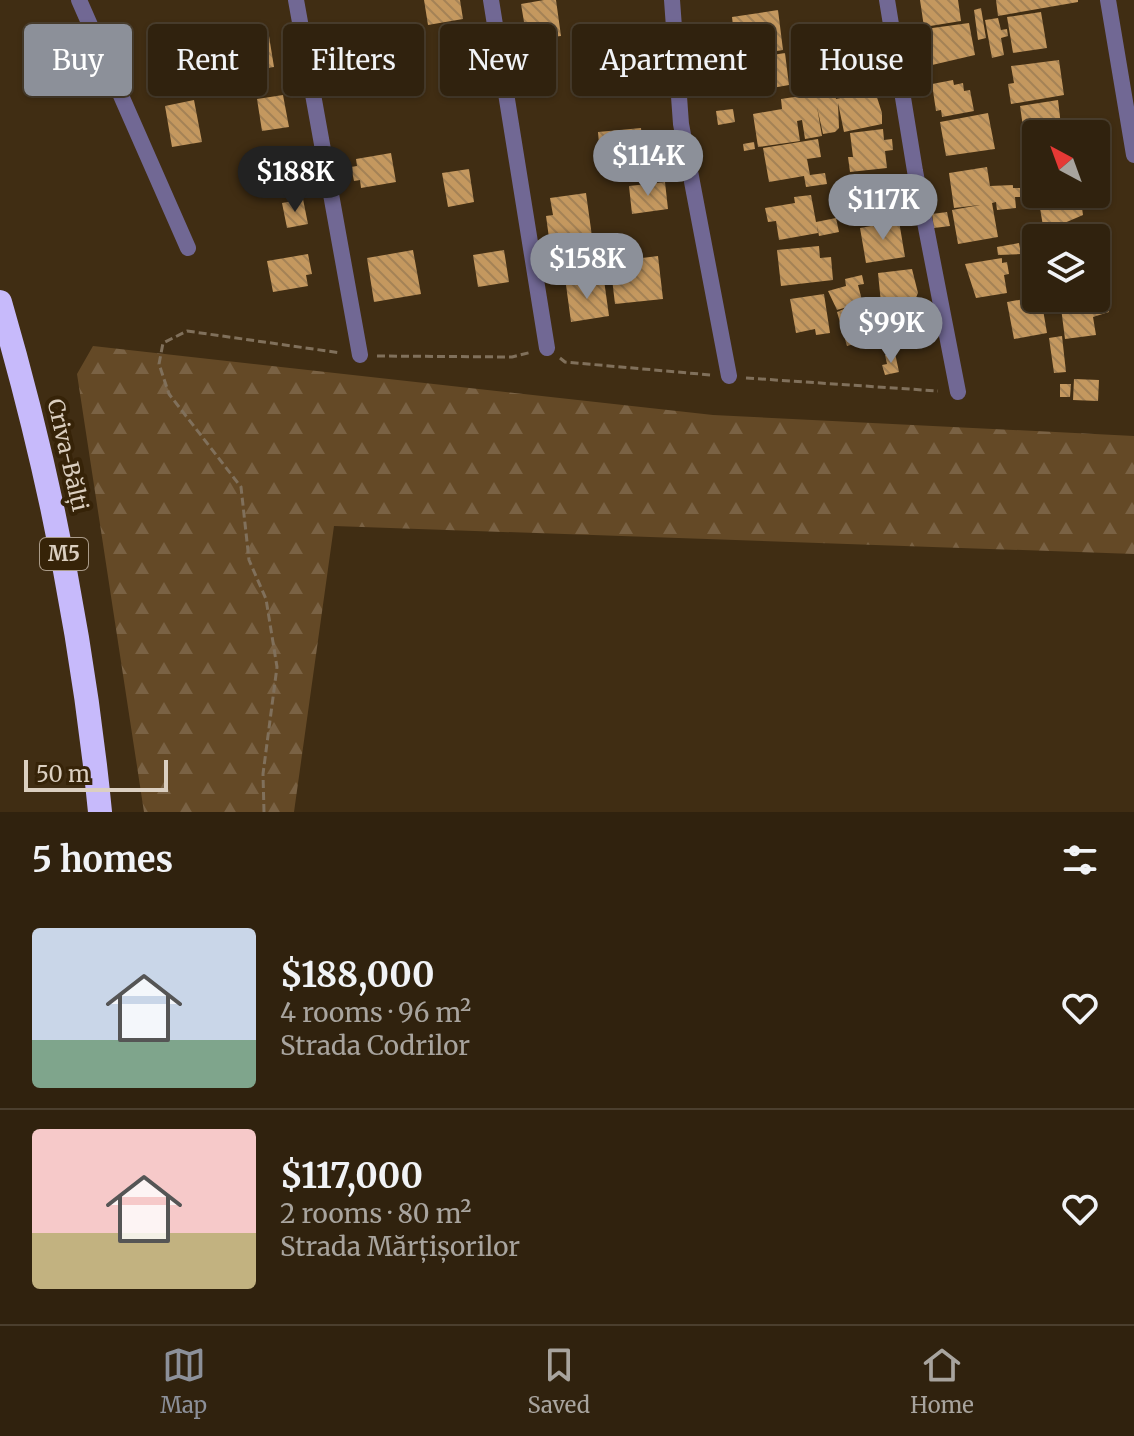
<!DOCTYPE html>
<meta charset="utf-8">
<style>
:root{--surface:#30220e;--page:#382a17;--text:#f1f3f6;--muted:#a8a49e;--line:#4b3f2e;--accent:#8c9099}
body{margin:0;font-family:Merriweather,serif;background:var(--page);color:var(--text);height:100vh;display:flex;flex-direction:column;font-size:30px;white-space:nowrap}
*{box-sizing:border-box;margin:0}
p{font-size:26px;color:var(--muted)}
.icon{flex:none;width:44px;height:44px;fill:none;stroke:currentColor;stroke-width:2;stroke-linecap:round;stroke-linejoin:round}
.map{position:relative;height:812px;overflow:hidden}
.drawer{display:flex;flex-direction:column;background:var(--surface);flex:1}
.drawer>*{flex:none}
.banner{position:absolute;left:24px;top:24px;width:1086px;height:72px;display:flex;gap:16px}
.needle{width:52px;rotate:319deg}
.fabs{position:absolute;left:1022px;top:120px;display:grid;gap:16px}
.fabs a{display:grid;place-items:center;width:88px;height:88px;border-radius:8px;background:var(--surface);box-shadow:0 2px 6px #0004,0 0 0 2px var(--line);font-size:40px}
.scale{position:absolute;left:24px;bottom:20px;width:144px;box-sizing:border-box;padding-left:8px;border:4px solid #dbcfc0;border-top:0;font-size:22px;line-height:28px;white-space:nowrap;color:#dbcfc0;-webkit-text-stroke:6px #362308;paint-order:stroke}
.price{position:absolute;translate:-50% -68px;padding:0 18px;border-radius:28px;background:var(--accent);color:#fff;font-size:26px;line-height:52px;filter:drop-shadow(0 2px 4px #0008)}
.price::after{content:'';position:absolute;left:50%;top:48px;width:24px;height:18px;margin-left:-12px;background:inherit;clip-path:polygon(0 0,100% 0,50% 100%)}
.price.active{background:#222;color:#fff}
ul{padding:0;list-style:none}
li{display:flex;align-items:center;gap:24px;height:200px;padding:0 32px}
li+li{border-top:2px solid var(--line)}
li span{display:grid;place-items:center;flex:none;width:224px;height:160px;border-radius:8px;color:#555}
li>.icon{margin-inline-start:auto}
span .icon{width:96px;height:96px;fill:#fffc;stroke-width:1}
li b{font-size:34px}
h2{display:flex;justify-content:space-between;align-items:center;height:96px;padding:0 32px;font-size:34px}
.tag{padding:0 28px;border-radius:8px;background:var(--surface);box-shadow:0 2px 6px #0004,0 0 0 2px var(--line);font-size:28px;line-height:72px}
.tag.active{background:var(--accent);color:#fff}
.tab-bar{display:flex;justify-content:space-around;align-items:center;height:112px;border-top:2px solid var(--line);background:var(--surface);font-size:22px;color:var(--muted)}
.tab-bar a{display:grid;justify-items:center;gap:4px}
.tab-bar .active{color:var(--accent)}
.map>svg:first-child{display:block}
.forest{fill:url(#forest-firs)}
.building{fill:url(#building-back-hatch)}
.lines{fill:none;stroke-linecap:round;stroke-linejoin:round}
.path{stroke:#80705b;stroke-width:3;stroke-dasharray:8 4;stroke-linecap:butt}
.street{stroke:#716894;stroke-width:16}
.highway{stroke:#c7bafb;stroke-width:24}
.labels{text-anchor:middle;stroke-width:8;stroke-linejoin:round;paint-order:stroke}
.shield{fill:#362308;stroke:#aa9b89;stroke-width:2}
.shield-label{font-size:20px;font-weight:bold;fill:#dbcfc0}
.street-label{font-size:22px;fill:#dbcfc0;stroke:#362308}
</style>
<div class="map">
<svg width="1134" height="812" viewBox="0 0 1134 812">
<defs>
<pattern id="forest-firs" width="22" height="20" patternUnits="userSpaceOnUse" patternTransform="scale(2)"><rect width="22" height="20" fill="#644926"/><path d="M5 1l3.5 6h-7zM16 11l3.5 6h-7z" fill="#7a6244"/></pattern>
<pattern id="building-back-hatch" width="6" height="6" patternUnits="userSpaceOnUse" patternTransform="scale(2)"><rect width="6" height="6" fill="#c4985f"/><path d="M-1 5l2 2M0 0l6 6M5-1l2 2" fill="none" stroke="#a48256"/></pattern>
</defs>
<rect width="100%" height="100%" fill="#402d13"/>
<path class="forest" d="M93 346 713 415 1134 436V554L334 526 294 812H144L77 374Z"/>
<path class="building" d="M424 0H460L463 19 428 25Z
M544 0H556L561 36 552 37 557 66 532 70 521 4Z
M920 0H958L961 21 924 27Z
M996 0H1078V2L998 16Z
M981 8 986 38 978 40 974 10Z
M778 10 783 50 744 56 743 43 738 44 734 34 732 17Z
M1041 12 1047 48 1013 53 1007 17Z
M998 18 1001 30 1007 29 1008 36 1001 38 1004 55 992 58 985 20Z
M969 23 975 55 932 65 925 29Z
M803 28 806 45 793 46 790 30Z
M269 36 274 67 242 72 237 41Z
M637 37 639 57 603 61 600 41Z
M886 40 888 53 876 55V79L842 84 843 88 834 89 836 99 875 91 882 113V124L844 132 838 103 839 128 835 132 823 134 817 107 822 136 805 139 802 120 797 121 800 141 758 147 753 114 782 109 781 99 821 93H807L806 81 828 73 825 61 837 59 835 45Z
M362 46 368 78 335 84 330 51Z
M785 53 789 85 754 91 749 59Z
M1059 60 1064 95 1011 104 1008 84 1014 83 1011 66Z
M953 80 954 85 963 83 964 91 970 90 974 111 942 117 941 110 936 111 932 84Z
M283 95 289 127 262 131 257 99Z
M194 100 202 142 172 147 165 106Z
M1058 100 1062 134H1036V140L1025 141 1020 106Z
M733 109 735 122 718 125 716 111Z
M988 113 995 149 946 156 940 122Z
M641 128 644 163 601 168 598 132Z
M883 129 884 140 892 139 893 150 885 151 887 168 850 172 848 157H853L850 133Z
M818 139 821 157 807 159 810 175 825 173 827 184 806 187 804 176 769 182 763 148Z
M754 142 755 149 744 151 743 144Z
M391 153 396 182 361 188 360 180 354 181 351 167 357 166 356 159Z
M1031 154 1032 158 1036 157V192L1031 193 1025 155Z
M987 167 990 186 1013 185V188H1021V197H1015L1016 208 997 210 996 202 992 203 998 237 958 244 952 210 980 205 954 208 949 173Z
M469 169 474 202 448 207 442 173Z
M665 182 668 209 632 214 629 186Z
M881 187V192L890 191 897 220 860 226 855 191Z
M586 193 594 251 558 256 556 237 549 238 546 216 553 215 550 198Z
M1050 194H1080L1083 215 1062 224V237L1047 238 1044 232 1038 196Z
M811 195 816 222 836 218 839 232 819 236 817 225 818 233 779 240 776 221 768 222 765 208 795 203 794 197Z
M303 199 308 224 287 228 282 203Z
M947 212 950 226 934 228 932 214Z
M899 221 905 257 866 263 860 228Z
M1019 243 1021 254 998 255 997 247Z
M819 246 820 258 831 257 833 280 781 286 777 250Z
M413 250 421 294 374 302 367 258Z
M504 250 509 282 478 287 473 255Z
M308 254 312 274 306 275 308 286 273 292 267 261Z
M658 256 663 299 615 304 610 262Z
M1002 258V263L1007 262 1009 274 1004 275 1007 293 976 298 965 264Z
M912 269 918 293 915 300 881 303 878 273Z
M862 275 864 284 858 285 863 304 866 303 878 337 847 346 837 312 851 306 837 310 828 291 846 286 845 279Z
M604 280 609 316 571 322 566 285Z
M824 294 830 333 816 335 815 329 796 333 790 299Z
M1106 294 1109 312 1093 317 1096 335 1065 339 1060 300Z
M1036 297 1041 298 1047 333 1014 339 1007 302Z
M1047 298H1057L1059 311 1050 313Z
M1062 336 1066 372 1054 373 1049 338Z
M895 353 899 372 885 375 882 365 887 364 885 355Z
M1074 379 1099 380 1098 401 1073 400Z
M1060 384H1071L1070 397H1060Z"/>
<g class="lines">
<path class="path" d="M377 356 512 357 532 352
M560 358 565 362 711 375
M746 378 938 391
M264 812 263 774 277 667 266 599 249 560 241 487 169 394 159 364 163 343 187 331 341 353"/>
<path class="street" d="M79 0 188 248
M296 0 360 355
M491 0 547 348
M672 0 681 124 729 376
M887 0 915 171 958 392
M1108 0 1134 155"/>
<path class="highway" d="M0 302C49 470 83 638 100 812"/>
</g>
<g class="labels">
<rect class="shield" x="40" y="538" width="48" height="32" rx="6"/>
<g class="shield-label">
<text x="64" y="561">M5</text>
</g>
<g class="street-label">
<text transform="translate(68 455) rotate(77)" y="8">Criva-Bălți</text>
</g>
</g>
</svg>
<div class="fabs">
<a><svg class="needle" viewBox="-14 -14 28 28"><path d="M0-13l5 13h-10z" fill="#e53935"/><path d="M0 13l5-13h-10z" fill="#a8a49e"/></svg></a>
<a><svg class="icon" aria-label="layers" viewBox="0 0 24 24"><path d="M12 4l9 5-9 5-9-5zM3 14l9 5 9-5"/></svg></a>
</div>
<div class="scale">50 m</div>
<b class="price" style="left:648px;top:198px">$114K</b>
<b class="price active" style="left:295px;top:214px">$188K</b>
<b class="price" style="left:883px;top:242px">$117K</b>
<b class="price" style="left:587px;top:301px">$158K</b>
<b class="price" style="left:891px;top:365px">$99K</b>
<div class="banner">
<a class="tag active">Buy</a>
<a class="tag">Rent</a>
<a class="tag">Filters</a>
<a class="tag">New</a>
<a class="tag">Apartment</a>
<a class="tag">House</a>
</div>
</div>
<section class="drawer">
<h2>5 homes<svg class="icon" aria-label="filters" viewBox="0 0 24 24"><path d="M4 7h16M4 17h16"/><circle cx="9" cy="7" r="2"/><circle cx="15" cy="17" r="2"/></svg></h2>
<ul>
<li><span style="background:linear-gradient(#c9d6e8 70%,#7fa58c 0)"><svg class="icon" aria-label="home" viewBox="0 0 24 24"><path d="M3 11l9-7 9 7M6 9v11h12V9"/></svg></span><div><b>$188,000</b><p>4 rooms · 96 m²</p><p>Strada Codrilor</p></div><svg class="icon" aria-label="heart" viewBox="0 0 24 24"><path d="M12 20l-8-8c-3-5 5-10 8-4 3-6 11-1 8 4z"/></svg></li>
<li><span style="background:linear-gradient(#f6c9c9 65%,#c2b280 0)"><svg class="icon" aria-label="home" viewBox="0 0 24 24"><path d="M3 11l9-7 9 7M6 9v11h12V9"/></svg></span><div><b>$117,000</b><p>2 rooms · 80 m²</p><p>Strada Mărțișorilor</p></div><svg class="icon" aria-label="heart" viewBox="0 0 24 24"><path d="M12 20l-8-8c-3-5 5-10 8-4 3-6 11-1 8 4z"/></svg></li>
</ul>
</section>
<nav class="tab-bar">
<a class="active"><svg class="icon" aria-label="map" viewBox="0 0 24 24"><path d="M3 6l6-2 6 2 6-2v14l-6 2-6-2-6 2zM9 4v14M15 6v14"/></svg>Map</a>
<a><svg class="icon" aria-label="saved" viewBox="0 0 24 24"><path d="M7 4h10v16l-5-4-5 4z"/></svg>Saved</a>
<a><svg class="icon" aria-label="home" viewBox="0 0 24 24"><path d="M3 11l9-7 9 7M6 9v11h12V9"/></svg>Home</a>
</nav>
